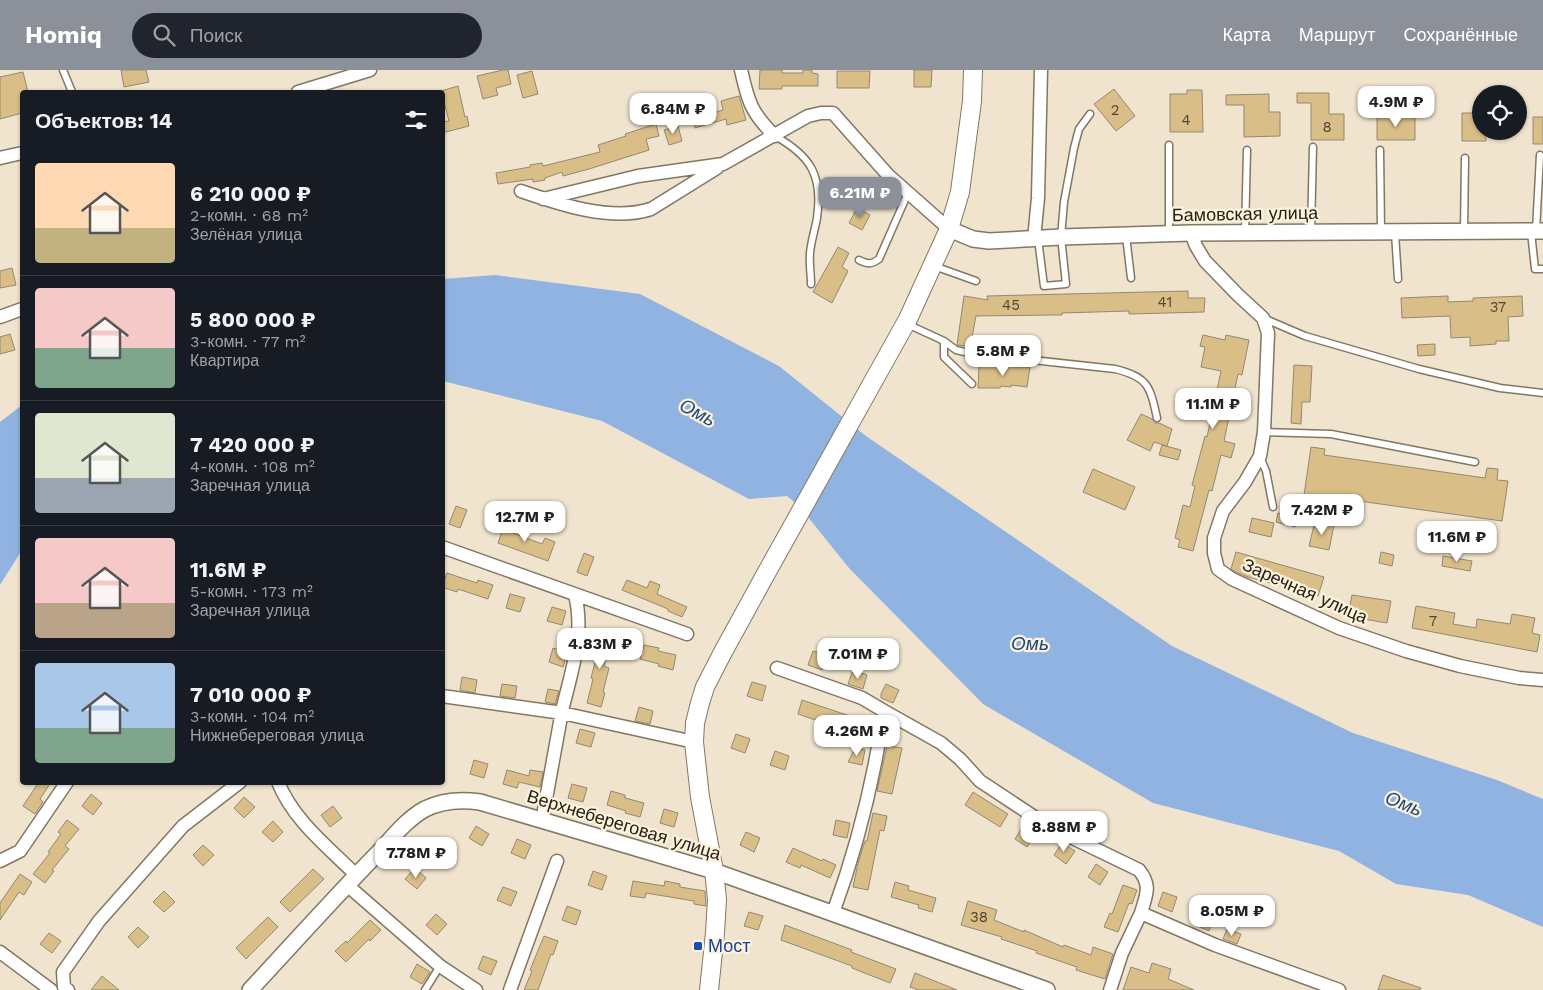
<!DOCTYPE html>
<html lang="ru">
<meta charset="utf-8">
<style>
:root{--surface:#171b24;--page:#20242c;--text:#f1f3f6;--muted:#9ea1a6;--line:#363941;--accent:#8c9099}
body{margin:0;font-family:"Work Sans",sans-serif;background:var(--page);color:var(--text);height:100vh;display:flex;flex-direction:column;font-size:19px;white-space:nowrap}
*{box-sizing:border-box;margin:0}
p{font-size:16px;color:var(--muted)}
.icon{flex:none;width:28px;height:28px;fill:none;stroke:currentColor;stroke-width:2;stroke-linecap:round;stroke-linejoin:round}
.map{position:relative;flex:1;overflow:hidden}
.panel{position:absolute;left:20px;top:20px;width:425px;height:695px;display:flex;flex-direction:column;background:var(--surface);border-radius:5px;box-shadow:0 1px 4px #0004}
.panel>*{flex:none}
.tools{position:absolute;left:1472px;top:15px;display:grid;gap:10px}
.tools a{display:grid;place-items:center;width:55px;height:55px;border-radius:50%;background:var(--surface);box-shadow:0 1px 4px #0004;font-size:25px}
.price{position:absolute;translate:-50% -42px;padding:0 11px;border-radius:10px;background:#fff;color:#222;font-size:16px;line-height:32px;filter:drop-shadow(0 1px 2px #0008)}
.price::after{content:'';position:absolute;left:50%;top:30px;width:15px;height:11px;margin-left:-8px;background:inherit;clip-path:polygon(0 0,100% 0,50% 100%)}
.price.on{background:var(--accent);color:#fff}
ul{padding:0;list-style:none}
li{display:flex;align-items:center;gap:15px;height:125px;padding:0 15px}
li+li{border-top:1px solid var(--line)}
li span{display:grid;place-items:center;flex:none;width:140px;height:100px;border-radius:5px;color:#555}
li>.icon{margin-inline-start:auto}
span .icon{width:60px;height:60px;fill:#fffc;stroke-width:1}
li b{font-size:21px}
h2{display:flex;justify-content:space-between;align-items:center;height:60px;padding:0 15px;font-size:21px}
header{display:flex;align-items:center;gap:30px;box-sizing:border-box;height:70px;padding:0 25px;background:var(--accent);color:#fff}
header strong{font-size:24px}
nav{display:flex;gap:28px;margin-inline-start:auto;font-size:18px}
.search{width:350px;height:45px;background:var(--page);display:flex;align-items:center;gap:12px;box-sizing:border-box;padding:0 18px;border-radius:28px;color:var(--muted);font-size:19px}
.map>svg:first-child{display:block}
.water{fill:#90b3e2}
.building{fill:#dabe87;stroke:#938874}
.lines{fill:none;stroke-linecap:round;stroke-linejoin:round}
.service-casing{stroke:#817763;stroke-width:9}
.minor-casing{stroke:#817763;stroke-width:15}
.tertiary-casing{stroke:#817763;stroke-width:18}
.secondary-casing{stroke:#817763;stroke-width:20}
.service{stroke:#fff;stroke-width:6}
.minor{stroke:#fff;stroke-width:12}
.tertiary{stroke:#fff;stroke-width:15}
.secondary{stroke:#fff;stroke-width:18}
.transit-dot{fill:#1a4fb4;stroke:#fdf2db;stroke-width:2}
.labels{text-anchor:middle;stroke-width:4.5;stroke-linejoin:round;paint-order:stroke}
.number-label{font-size:15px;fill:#524834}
.street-label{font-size:18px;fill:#252118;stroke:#fdf2db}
.transit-label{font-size:18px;fill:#164399;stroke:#fdf2db;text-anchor:start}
.water-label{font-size:19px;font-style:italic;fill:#184780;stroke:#fdf2db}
</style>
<header>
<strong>Homiq</strong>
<div class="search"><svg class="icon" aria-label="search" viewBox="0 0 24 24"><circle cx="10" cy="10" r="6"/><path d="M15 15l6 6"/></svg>Поиск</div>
<nav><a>Карта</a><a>Маршрут</a><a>Сохранённые</a></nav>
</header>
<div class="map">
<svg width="1543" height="920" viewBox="0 0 1543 920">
<rect width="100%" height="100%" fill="#f0e4ce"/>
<path class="water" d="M495 205 640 224 779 296 866 366 1172 576 1353 663 1497 710 1543 729V857L1468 825 1396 814 1339 781 1153 733 983 634 849 498 799 436 787 426 749 429 602 351 443 311V209Z
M22 335V480L0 515V352Z"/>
<path class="building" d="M121 0H146L149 12 124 17Z
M503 0H508L511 14 496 18 498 25 483 29 477 6Z
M760 0H782V3H803V0H812V3L818 4V16H782V19H759Z
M914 0H932L931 17H914Z
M532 1 538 24 523 28 517 5Z
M837 1H870L869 18H837Z
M23 2 28 22H22V43L0 49V7Z
M458 16 465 47 467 46 469 56 442 63V52L449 51 441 21Z
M1114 19 1135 46 1116 61 1094 34Z
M1187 20H1202L1203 62H1170V24H1187Z
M1297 23H1329V44H1344V70H1311V33H1297Z
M1269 24V42H1280V66L1244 67V35H1226V25Z
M739 26 746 50 727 55 726 49 695 58 692 49 723 40 721 31Z
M1462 43H1481V61H1486V71H1462Z
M1415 46V70H1377V47Z
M1533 47H1543V74H1533Z
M656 54 659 66 646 69 649 80 589 99 563 106 562 102 545 108V110L533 112V109L498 114 496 103 530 97V95L542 93 543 96 600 82 598 75 626 66 625 64Z
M678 56 682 71 669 75 664 60Z
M857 138 870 145 862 160 849 153Z
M838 177 849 183 842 197 848 201 832 233 813 222Z
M12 198 16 215 0 218V201Z
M1188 221V228H1205L1204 242 1129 244V241L1062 243V245H1052L976 246 972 267 979 268 978 277 957 275 964 226 988 230 987 226Z
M1448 226V232L1473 231V228L1522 226 1523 246 1508 247 1509 271H1496V274L1470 276V267L1451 268 1450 246 1402 248 1401 228Z
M10 264 15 280 0 284V267Z
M1203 265 1225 270 1226 265 1249 270 1242 305 1238 304 1224 371 1235 374 1231 388 1221 385 1212 421 1209 420 1193 481 1178 477 1180 470 1175 468 1183 435 1190 437 1195 416 1192 415 1205 366 1207 367 1221 301 1201 297 1205 277 1200 276Z
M1010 267 1033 269 1032 282 1009 280Z
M1435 274V285L1418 286 1417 275Z
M1294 295 1312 296 1310 332H1302L1301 354 1291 353Z
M979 296 1030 297 1027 317 1011 315V317L1001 316 1000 318H978Z
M1141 344 1152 349 1155 353H1159L1172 359 1167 376 1154 372 1150 381 1127 370Z
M1162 375 1181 380 1178 390 1159 385Z
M1311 377 1325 379 1324 385 1485 408 1487 398 1498 399 1497 410 1508 411 1502 451 1316 425V427L1304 425Z
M1093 399 1135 417 1125 440 1083 422Z
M456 436 467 440 460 458 449 454Z
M1278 443 1297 447 1295 457 1276 452Z
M1252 448 1274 453 1271 467 1249 462Z
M506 451 516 455 513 463 542 474 545 468 555 472 548 491 498 473Z
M1315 451 1334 455 1329 480 1309 476Z
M1236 482 1324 507 1318 526 1274 513 1273 514 1248 507 1236 502 1231 499Z
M1381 482 1394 485 1392 496 1379 493Z
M584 483 594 487 587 506 577 502Z
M1443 486 1472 491 1470 501 1442 496Z
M447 503 477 513 478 510 493 515 488 529 458 519 457 522 442 517Z
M627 510 647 518 650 511 660 515 657 524 687 537 682 547 668 541V539L622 520Z
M510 524 525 528 520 542 506 538Z
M1352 525 1391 531 1387 553 1346 546 1333 541 1337 531 1350 536Z
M1416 536 1455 543 1453 554 1476 558 1477 549 1510 554 1512 544 1535 548 1532 563 1540 565 1537 582 1412 558Z
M552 537 566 541 562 555 547 551Z
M598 561 612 565 604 596 609 598 603 622 605 623 601 637 587 633 593 609 591 608 599 577 594 575Z
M644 575 659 578 658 581 676 585 673 600 658 596 659 594 640 589Z
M553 578 567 583 563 597 549 592Z
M813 581 827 585 822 600 808 595Z
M853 600 867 605 863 619 848 614Z
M462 607 477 610 475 623 460 620Z
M752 612 766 616 762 631 747 626Z
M502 614 517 616 515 628 500 626Z
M886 614 899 620 893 633 881 628V624Z
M548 619 559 621 555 634 545 632Z
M802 630 853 647 850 657 834 654 833 656 798 644Z
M639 637 653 641 650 654 635 651Z
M580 659 595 663 591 677 576 673Z
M736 664 750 669 745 683 731 678Z
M887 676 902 678 892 724 877 721Z
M855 678 865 680 862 695 848 692Z
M775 681 789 686 785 700 770 695Z
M474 690 488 694 484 708 470 704Z
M507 700 529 706 530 700 543 702 540 717 519 712 517 718 503 714Z
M39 712H51L40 729 43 732 35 744 23 736Z
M572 714 587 718 583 732 568 728Z
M611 721 625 725V728L644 733 640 747 625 743 626 741 607 735Z
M973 722 1008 744 1000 757 965 735Z
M91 724 102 733 93 745 82 736Z
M244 727 255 737 244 748 234 738Z
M333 736 342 748 330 757 321 745Z
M664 739 678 743 674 757 660 753Z
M873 743 887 746 884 761 880 760 868 820 853 817 858 793 865 771H867Z
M67 750 79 759 65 776 69 779 52 800 54 801 45 813 33 804 50 783 48 782 61 764 58 762Z
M836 750 850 753 847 768 833 765Z
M273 751 283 762 273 772 262 762Z
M476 756 489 764 482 776 469 768Z
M1023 756 1036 764 1027 777 1015 769Z
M746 762 760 768 754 782 740 775Z
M517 769 531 775 525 789 511 783Z
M440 771 451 781 441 792 430 782Z
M1062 773 1075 781 1066 794 1054 785Z
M203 775 214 785 203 796 193 785Z
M793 778 822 791 823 789 836 795 830 808 801 795 800 798 786 792Z
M1096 794 1108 802 1100 815 1088 807Z
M415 798 426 808 417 819 405 809Z
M313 799 324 809 290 842 280 832Z
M593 801 607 806 602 820 588 815Z
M20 804 32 812 24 825 19 822 0 850V833Z
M633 811 664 816 665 811 680 814V817L705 821 706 836 694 834V831L646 823 645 828 630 826Z
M895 812 909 816 908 820 936 828 932 842 918 838 919 835 891 827Z
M1123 815 1137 820 1132 834 1129 833 1118 862 1104 857 1110 843 1112 844Z
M503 817 517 822 511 836 497 830Z
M164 821 175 832 164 842 153 832Z
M1163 822 1177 827 1172 842 1158 836Z
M968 831 997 840 994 850 1024 862V860L1063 877 1064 875 1091 885 1093 877 1113 884 1105 909 1076 900 1077 897 1036 883 1037 881 1001 869 1002 867 961 855Z
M567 836 581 841 576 855 562 850Z
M1201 841 1214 846 1209 861 1195 855Z
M749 842 763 846 758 860 744 856Z
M436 844 447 854 437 865 426 855Z
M268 847 278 857 246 889 236 878Z
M370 850 381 860 370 871 369 869 346 892 335 881 346 871 347 873Z
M785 855 852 880 851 882 896 899 890 913 852 898V896L781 870Z
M138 857 149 867 138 878 128 867Z
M1227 859 1241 864 1237 874 1223 869Z
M49 863 61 871 52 883 40 874Z
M544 866 558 871 553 885 551 884 538 920H524L532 901 530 900Z
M483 886 497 891 491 905 478 899Z
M1152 893 1171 899 1168 909 1194 920H1123L1131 897 1149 903Z
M417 894 430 902 422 914 410 907Z
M915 903 957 920H918L910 917Z
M1383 905 1421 918 1420 920H1378Z
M102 906 119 920H91Z"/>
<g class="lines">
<defs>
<path id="service" d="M63 0 72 22
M775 66C811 86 823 106 817 148 815 160 811 171 810 183 809 193 811 204 811 214
M1169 75V164
M1380 80 1381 161
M1464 161 1465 88
M1536 161 1540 85
M1311 162 1313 77
M1531 162 1535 199H1543
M1245 163 1247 80
M1395 163 1398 209
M1126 166 1131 208
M1038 169 1044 216 1066 214 1061 167 1064 132 1074 78 1079 59 1090 44
M859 190C867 194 871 195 879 189L908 123
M934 196 976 211
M1263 248 1305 266 1419 299 1500 318 1543 323
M907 254 944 271 956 280 969 283 1115 299C1148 307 1150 316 1157 348
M944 271V287L972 314
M1264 362 1331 364 1475 392
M1260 387 1266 401 1273 437
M425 920 440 896"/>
<path id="minor" d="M741 0C748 31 751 43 775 66
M298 22 370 0
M0 88 22 83
M521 121C559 134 611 152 651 139L717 98
M543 129 638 106 723 94 808 46 821 43H833L888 105 949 159
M1191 163 1196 176 1205 191 1238 225 1263 248 1268 263 1264 362 1260 386 1245 412 1223 441 1214 468V483L1218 499 1232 509 1339 558 1406 581 1460 596 1519 608 1543 610
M1034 169 1038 128 1041 0
M0 247 22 239
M442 477 687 564
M777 598 862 628 884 641 941 673 960 689 980 711 1048 756 1139 800C1152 816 1146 825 1141 843L1215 875 1339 920
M442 626 562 643 694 672
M278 712C293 750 328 777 356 805
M542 751C549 714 555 678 562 641 571 603 585 564 575 525
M0 791 20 781 67 712
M347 815 440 896 476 920
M833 843C857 778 874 709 884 641
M0 882 51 920
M68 920 64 917 63 902 99 851 183 756 240 712
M510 920 557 791
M1110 920 1122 883 1141 843"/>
<path id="tertiary" d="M949 159 973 169 989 171 1061 167 1191 163 1543 161
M250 920C292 875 332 830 375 786 390 771 405 750 425 739 443 730 460 729 480 732L714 801 1047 920"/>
<path id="secondary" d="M709 920 715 863 717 829 714 801 700 727 694 672 695 653 700 633 705 617 723 582 763 509 908 249 949 159 960 122 972 31 973 0"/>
</defs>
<use href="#service" class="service-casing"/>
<use href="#minor" class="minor-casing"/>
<use href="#tertiary" class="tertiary-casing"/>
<use href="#secondary" class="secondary-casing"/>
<use href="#service" class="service"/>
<use href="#minor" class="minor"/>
<use href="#tertiary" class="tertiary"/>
<use href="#secondary" class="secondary"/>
</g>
<rect class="transit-dot" x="693" y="871" width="10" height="10" rx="2.5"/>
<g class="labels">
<g class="number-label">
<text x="1115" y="45">2</text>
<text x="1186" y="55">4</text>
<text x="1327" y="62">8</text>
<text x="1165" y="237">41</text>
<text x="1011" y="240">45</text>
<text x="1498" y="242">37</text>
<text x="1433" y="556">7</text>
<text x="979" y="852">38</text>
</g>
<g class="street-label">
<text transform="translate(1245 144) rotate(-1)" y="6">Бамовская улица</text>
<text transform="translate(1305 521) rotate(24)" y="6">Заречная улица</text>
<text transform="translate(624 755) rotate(17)" y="6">Верхнебереговая улица</text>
</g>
<g class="transit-label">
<text x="708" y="882">Мост</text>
</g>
<g class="water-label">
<text transform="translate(698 342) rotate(28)" y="7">Омь</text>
<text x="1030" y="580">Омь</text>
<text transform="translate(1404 733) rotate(22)" y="7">Омь</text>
</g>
</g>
</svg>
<div class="tools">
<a><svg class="icon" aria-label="locate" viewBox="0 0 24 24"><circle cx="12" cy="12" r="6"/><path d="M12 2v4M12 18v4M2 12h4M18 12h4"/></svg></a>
</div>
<b class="price" style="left:1396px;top:58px">4.9M ₽</b>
<b class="price" style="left:673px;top:65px">6.84M ₽</b>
<b class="price on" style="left:860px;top:149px">6.21M ₽</b>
<b class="price" style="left:1003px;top:307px">5.8M ₽</b>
<b class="price" style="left:1213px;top:360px">11.1M ₽</b>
<b class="price" style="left:1322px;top:466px">7.42M ₽</b>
<b class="price" style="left:525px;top:473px">12.7M ₽</b>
<b class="price" style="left:1457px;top:493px">11.6M ₽</b>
<b class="price" style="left:600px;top:600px">4.83M ₽</b>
<b class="price" style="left:858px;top:610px">7.01M ₽</b>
<b class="price" style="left:857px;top:687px">4.26M ₽</b>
<b class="price" style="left:1064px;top:783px">8.88M ₽</b>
<b class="price" style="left:416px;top:809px">7.78M ₽</b>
<b class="price" style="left:1232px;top:867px">8.05M ₽</b>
<section class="panel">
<h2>Объектов: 14<svg class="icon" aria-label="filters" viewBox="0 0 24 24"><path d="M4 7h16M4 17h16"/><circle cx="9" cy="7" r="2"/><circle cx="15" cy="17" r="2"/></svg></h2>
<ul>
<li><span style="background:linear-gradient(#ffd9b3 65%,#c2b280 0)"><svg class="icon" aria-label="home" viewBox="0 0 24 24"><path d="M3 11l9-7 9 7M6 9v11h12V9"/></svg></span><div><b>6 210 000 ₽</b><p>2-комн. · 68 m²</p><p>Зелёная улица</p></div></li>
<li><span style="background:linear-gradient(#f6c9c9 60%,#7fa58c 0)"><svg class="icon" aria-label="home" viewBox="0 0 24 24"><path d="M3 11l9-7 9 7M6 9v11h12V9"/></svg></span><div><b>5 800 000 ₽</b><p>3-комн. · 77 m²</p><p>Квартира</p></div></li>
<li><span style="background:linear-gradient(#dfe7d0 65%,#9aa5b1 0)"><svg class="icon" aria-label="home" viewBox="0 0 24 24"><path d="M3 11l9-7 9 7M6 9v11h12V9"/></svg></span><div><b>7 420 000 ₽</b><p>4-комн. · 108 m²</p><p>Заречная улица</p></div></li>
<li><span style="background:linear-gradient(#f6c9c9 65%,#b9a48a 0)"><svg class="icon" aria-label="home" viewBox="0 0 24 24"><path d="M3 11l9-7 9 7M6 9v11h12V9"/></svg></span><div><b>11.6M ₽</b><p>5-комн. · 173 m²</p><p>Заречная улица</p></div></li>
<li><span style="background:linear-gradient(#a9c7e8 65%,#7fa58c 0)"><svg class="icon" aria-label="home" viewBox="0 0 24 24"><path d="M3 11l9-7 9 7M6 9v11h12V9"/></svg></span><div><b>7 010 000 ₽</b><p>3-комн. · 104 m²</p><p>Нижнебереговая улица</p></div></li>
</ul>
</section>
</div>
